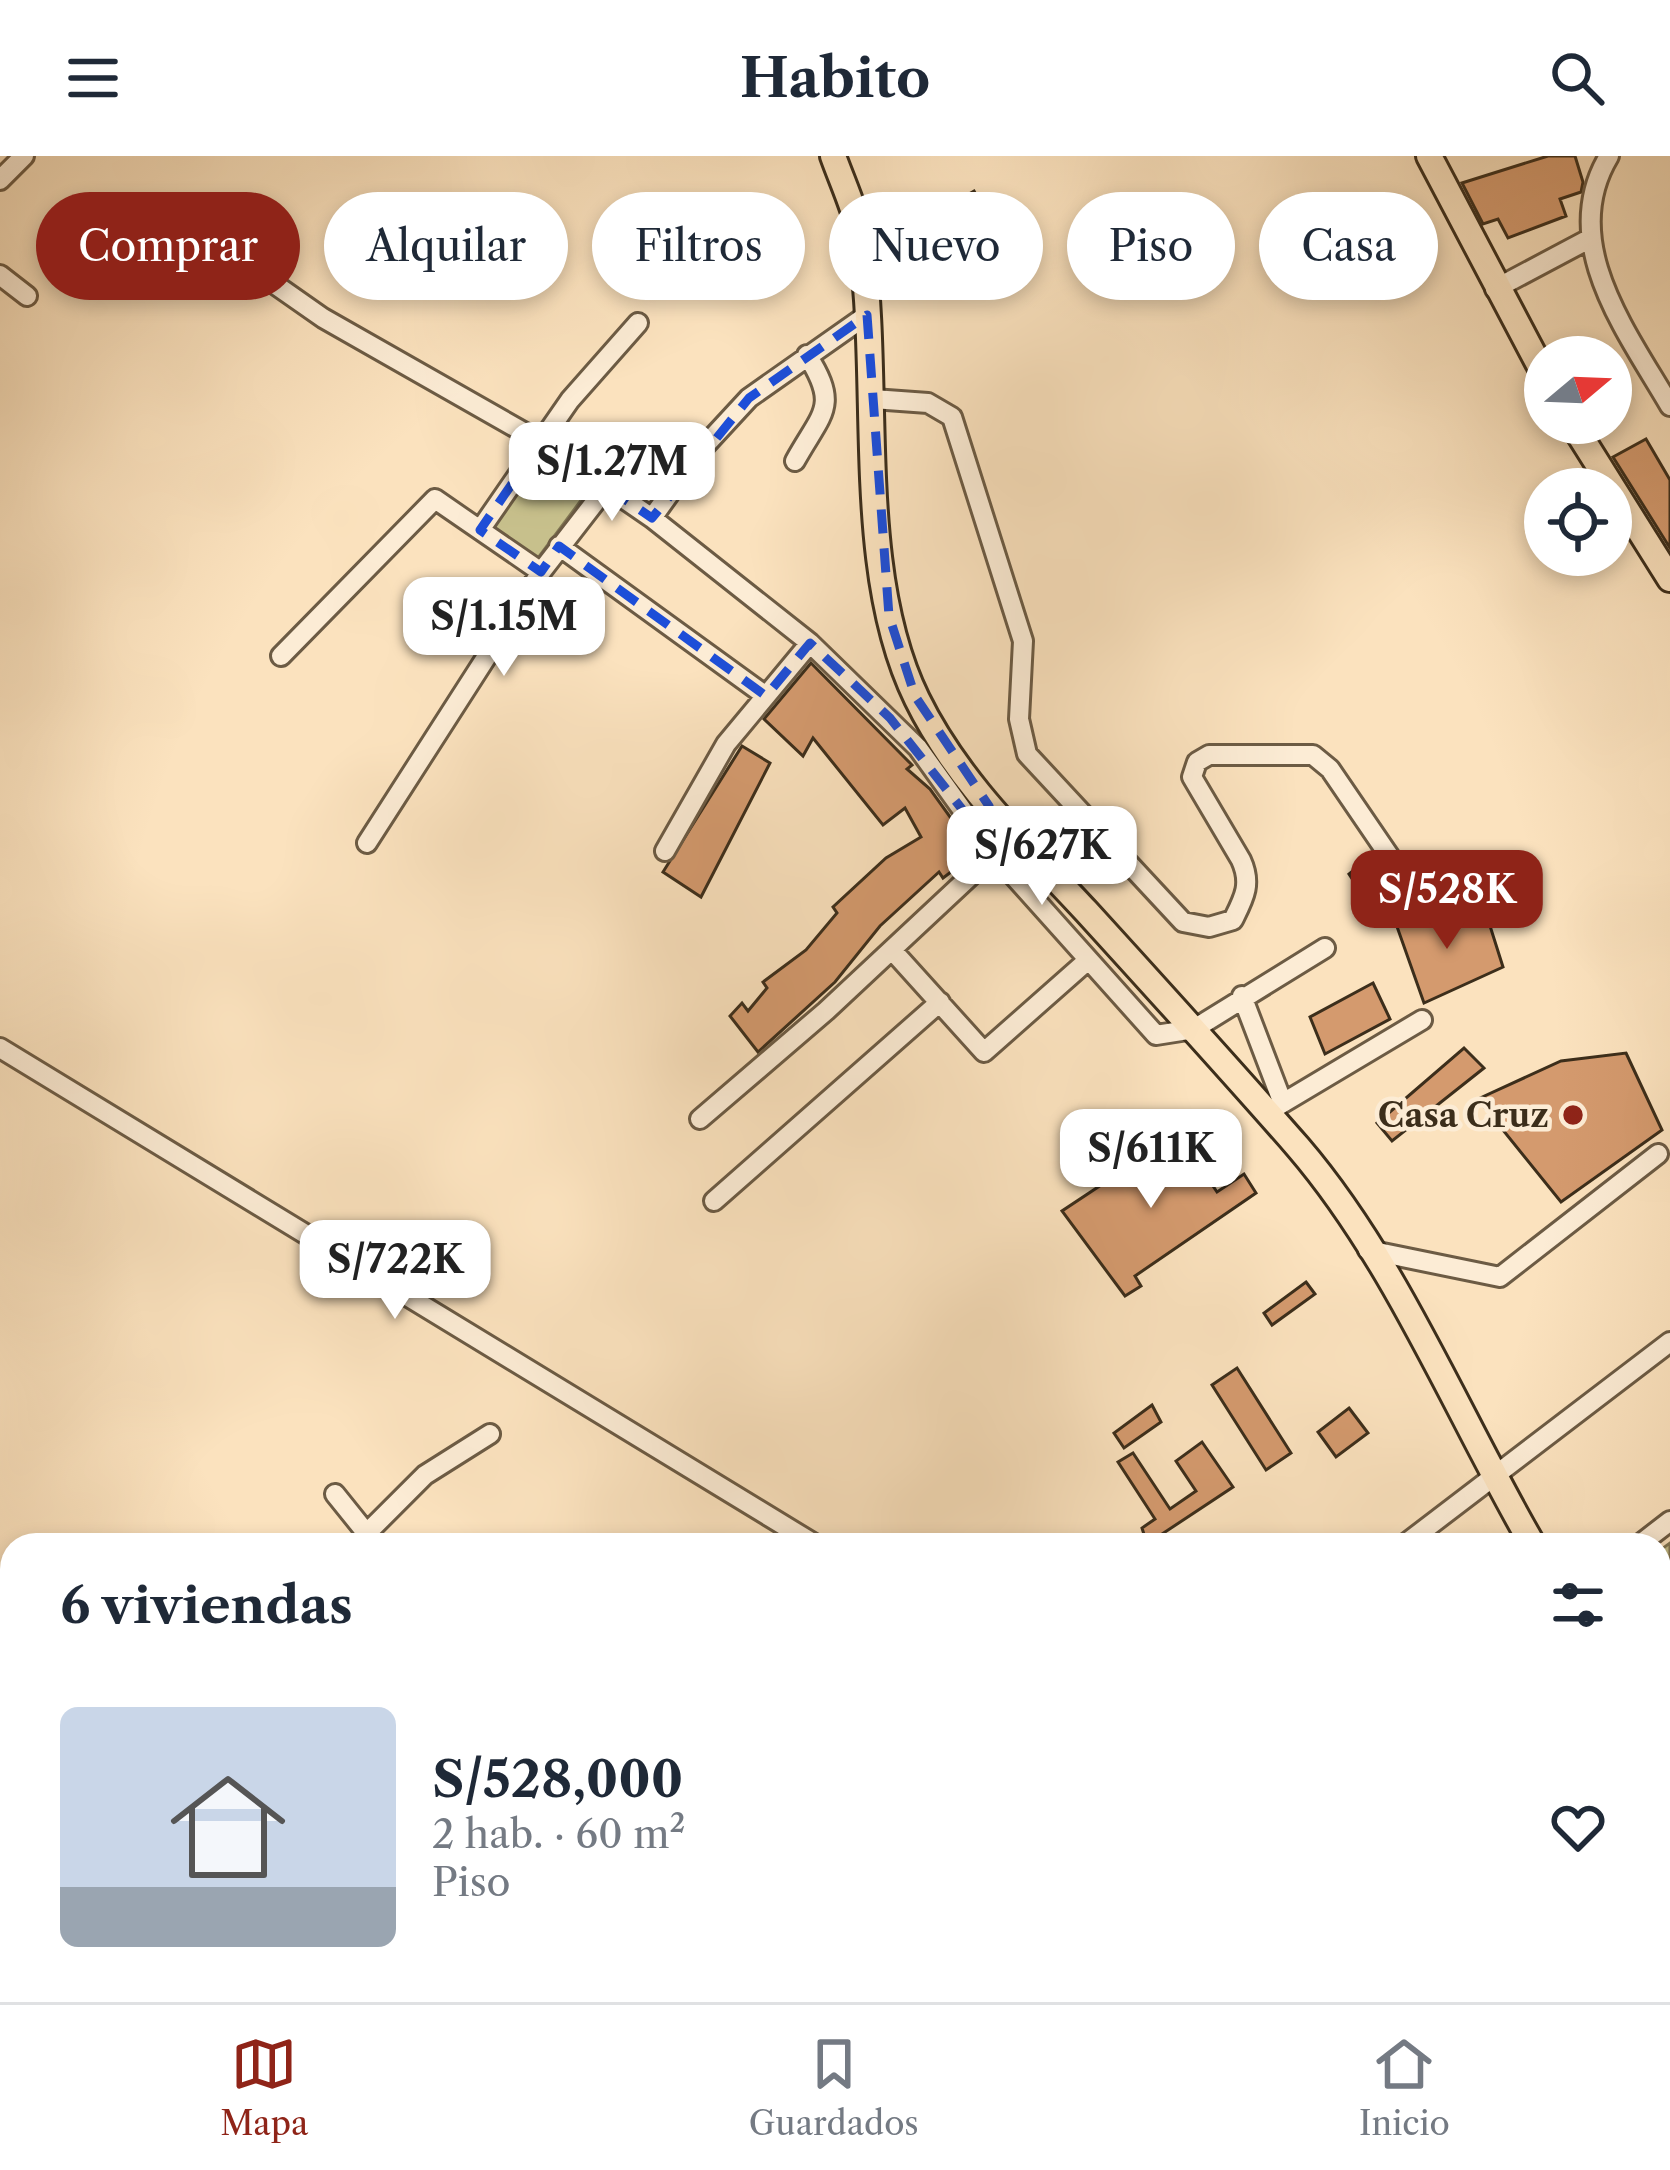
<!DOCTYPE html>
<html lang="es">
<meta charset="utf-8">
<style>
:root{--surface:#fff;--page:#f2f2f3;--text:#1f2937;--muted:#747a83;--line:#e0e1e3;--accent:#8f2418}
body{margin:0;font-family:"Libre Caslon Text",serif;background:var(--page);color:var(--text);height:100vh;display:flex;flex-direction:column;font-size:45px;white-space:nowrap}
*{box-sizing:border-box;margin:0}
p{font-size:39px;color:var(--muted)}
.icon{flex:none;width:66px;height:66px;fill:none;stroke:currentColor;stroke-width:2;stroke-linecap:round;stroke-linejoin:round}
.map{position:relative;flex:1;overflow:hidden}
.details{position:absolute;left:0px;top:1377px;width:1671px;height:471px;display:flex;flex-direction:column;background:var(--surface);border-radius:36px 36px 0 0;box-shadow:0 6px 18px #0003}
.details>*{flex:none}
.hud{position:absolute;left:36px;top:36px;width:1599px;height:108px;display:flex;gap:24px}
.needle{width:78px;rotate:71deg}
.controls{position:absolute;left:1524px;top:180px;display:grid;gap:24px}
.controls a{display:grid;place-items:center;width:108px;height:108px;border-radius:50%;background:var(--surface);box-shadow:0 6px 18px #0003;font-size:60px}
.price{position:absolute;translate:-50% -102px;padding:0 27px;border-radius:24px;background:#fff;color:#222;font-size:39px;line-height:78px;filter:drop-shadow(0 3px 6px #0008)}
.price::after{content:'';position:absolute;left:50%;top:72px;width:36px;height:27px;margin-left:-18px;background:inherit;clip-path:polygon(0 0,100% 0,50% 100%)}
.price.current{background:var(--accent);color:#fff}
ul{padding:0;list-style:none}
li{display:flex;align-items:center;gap:36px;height:300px;padding:0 60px}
li span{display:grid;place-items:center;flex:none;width:336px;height:240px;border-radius:18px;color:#555}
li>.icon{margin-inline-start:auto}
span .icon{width:144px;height:144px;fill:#fffc;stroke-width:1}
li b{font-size:51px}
h2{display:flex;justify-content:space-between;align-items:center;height:144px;padding:0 60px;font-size:51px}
.chip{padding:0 42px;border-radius:54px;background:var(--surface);box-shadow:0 6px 18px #0003;font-size:42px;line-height:108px}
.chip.current{background:var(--accent);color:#fff}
header{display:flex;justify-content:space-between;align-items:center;height:156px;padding:0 60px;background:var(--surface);font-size:54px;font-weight:800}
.tab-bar{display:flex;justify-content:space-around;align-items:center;height:168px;border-top:3px solid var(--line);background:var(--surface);font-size:33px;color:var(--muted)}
.tab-bar a{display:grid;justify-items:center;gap:6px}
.tab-bar .current{color:var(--accent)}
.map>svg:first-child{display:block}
.cemetery{fill:url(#cemetery-stones);stroke:#827754;stroke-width:3}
.pitch{fill:#c7c08c;stroke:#827754;stroke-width:3}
.building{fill:#d49a6e;stroke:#3c2e1b;stroke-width:3}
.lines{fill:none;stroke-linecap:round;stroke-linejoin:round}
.minor-casing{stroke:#6c5b44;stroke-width:24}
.major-casing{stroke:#3c2e1b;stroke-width:30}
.minor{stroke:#fcecd5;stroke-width:18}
.major{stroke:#fbe2be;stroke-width:24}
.marked{fill:none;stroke:#1d4ed8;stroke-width:9;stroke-dasharray:24 15;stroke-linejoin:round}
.poi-dot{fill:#8f2418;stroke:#fcecd5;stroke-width:4.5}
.labels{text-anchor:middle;stroke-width:9;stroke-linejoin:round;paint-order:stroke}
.poi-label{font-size:33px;font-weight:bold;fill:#3c2e1b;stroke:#fcecd5;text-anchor:end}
</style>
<header><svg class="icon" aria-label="menu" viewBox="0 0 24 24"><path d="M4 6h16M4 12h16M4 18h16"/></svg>Habito<svg class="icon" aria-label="search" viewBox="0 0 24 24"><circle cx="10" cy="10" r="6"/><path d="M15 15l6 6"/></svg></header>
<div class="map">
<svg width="1670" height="1846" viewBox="0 0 1670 1846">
<defs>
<pattern id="cemetery-stones" width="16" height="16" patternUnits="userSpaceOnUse" patternTransform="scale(3)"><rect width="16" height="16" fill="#c7c08c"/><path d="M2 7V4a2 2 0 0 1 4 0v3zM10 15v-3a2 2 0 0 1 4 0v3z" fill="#a39c72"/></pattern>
</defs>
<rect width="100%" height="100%" fill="#fbe2be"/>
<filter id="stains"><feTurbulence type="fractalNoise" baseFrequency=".00167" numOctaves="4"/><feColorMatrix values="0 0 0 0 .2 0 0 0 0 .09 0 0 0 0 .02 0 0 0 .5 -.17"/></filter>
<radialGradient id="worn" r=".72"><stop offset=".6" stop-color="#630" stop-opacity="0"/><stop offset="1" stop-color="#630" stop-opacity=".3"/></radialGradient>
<path class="cemetery" d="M1670 1387V1560L1659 1543V1395Z"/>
<path class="pitch" d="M543 295 591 331 535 406 488 371Z"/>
<path class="building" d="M1548 0H1575L1583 26 1581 36 1560 43 1566 60 1508 82 1498 63 1483 68 1462 27Z
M974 35 1018 117 978 139 930 61Z
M1646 283 1670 324V392L1613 301Z
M811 507 912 609 907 613 930 633 976 697 943 722 939 716 880 770 835 826 758 896 730 860 742 847 748 855 767 832 763 826 806 794 837 757 833 751 886 702 921 681 905 652 883 669 813 582 803 600 764 563Z
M742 590 770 607 701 741 663 716Z
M1372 699 1402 749 1380 765 1349 718Z
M1426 748 1443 782 1485 754 1503 811 1424 847 1395 765Z
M1373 827 1390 863 1325 898 1310 861Z
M1464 892 1484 912 1392 985 1377 967Z
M1626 897 1662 974 1561 1046 1478 943 1561 905Z
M1178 978 1217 1036 1244 1018 1256 1037 1135 1120 1141 1130 1125 1140 1062 1055Z
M1306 1126 1315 1138 1272 1169 1264 1157Z
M1237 1212 1291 1297 1266 1314 1212 1229Z
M1152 1249 1161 1266 1124 1292 1114 1277Z
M1349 1252 1368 1277 1336 1301 1318 1276Z
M1202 1286 1233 1331 1147 1388 1142 1372 1155 1363 1118 1306 1133 1297 1170 1353 1196 1335 1176 1305Z"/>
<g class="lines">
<defs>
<path id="minor" d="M1609 0C1557 86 1627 176 1670 250
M0 24 24 0
M203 78 323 162 541 286 652 362 810 487 918 592 994 698 1156 879 1194 873 1325 792
M0 119 27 140
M1495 133 1591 82
M873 243 928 247 952 261 1023 485 1019 563 1027 598 1183 766 1209 771 1233 764C1244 742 1252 728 1241 704L1192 621 1197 606 1209 599H1313L1330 613 1390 701
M795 305C822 256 840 251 807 199
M652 362 700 295 749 242 867 159
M480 374 570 244 638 167
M559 390 766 540
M281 500 435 343 541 416
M367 687 541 416 606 332
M665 695 726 588 810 487
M892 794 984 896 1087 805
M1242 840 1282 945
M0 892 816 1389
M1266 957 1422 864
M700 963 826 855 994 698
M714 1045 940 846
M1368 1094 1500 1121 1658 998
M335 1338 376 1389
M355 1389 425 1319 490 1278
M1404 1389 1670 1186
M1639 1389 1670 1365
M0 1530 12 1531
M1659 1798 1670 1813
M0 1803H12
M598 1836 607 1846
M802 1836 812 1846
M1255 1836 1263 1846
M1351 1836 1352 1846
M312 1846 318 1836
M510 1846 521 1836
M822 1846 833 1836
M1022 1846 1034 1836
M1465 1846 1568 1836"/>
<path id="major" d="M833 0C843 28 857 57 861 86 882 228 853 413 917 543 957 625 1024 688 1086 755 1157 833 1228 911 1298 991 1396 1105 1458 1260 1533 1389
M1429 0 1545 220
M1572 267 1670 423
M1659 1620 1670 1642
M1659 1730 1670 1721"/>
</defs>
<use href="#minor" class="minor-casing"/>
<use href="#major" class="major-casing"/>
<use href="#minor" class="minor"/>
<use href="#major" class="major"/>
</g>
<path class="marked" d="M867 159 889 460 915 540 989 650 973 667 890 562 810 487 766 540 559 390 541 416 480 374 541 286 652 362 749 242Z"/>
<circle class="poi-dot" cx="1573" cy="959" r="12"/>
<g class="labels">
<g class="poi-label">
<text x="1549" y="971">Casa Cruz</text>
</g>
</g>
<rect width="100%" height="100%" filter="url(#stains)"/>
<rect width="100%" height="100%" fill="url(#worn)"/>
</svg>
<div class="controls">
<a><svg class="needle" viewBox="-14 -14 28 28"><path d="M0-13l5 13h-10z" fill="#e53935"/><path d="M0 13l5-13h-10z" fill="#747a83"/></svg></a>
<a><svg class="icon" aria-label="locate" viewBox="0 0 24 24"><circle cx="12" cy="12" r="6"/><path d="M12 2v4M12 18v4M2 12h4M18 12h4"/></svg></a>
</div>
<b class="price" style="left:612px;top:368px">S/1.27M</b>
<b class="price" style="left:504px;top:523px">S/1.15M</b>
<b class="price" style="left:1042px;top:752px">S/627K</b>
<b class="price current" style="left:1447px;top:796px">S/528K</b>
<b class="price" style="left:1151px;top:1055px">S/611K</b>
<b class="price" style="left:395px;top:1166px">S/722K</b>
<div class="hud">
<a class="chip current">Comprar</a>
<a class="chip">Alquilar</a>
<a class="chip">Filtros</a>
<a class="chip">Nuevo</a>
<a class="chip">Piso</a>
<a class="chip">Casa</a>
</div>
<section class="details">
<h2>6 viviendas<svg class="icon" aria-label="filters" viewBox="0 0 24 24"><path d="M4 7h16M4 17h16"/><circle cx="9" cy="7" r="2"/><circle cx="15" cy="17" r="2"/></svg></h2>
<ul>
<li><span style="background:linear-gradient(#c9d6e8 75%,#9aa5b1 0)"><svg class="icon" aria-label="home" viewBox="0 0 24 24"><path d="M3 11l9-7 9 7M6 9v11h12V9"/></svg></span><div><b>S/528,000</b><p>2 hab. · 60 m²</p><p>Piso</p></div><svg class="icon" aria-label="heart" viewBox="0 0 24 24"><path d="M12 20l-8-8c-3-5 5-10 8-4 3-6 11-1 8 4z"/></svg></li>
</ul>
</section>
</div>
<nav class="tab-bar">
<a class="current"><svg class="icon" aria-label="map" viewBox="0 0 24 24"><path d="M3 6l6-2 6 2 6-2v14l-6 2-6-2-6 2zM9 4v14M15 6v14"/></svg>Mapa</a>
<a><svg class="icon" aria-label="saved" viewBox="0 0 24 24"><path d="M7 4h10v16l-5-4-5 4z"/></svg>Guardados</a>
<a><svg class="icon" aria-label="home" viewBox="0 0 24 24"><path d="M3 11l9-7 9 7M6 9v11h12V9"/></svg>Inicio</a>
</nav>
